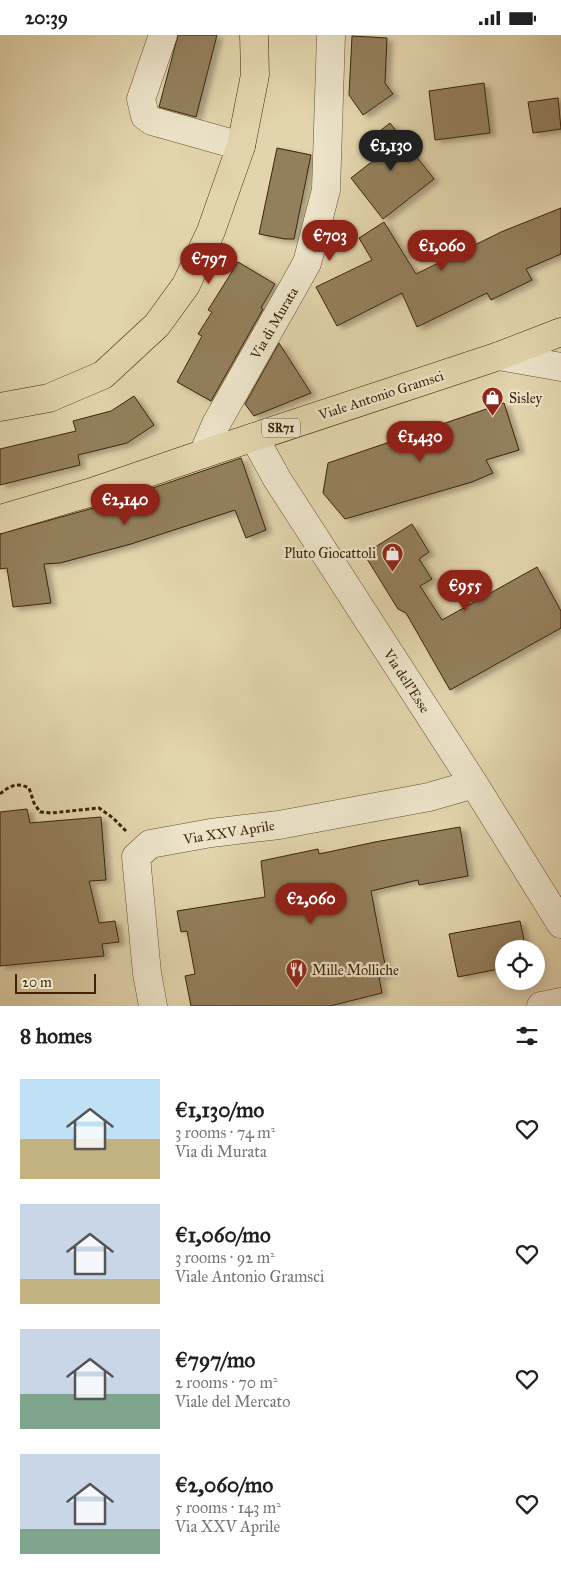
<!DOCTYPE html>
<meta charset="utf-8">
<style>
:root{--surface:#fff;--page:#f6f6f6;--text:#202124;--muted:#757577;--accent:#8f2418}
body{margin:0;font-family:"IM FELL Great Primer",serif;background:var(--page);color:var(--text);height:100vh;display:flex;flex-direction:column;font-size:19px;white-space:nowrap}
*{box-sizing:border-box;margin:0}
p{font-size:16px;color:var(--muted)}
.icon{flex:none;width:28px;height:28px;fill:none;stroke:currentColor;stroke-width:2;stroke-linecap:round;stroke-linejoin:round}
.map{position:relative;height:971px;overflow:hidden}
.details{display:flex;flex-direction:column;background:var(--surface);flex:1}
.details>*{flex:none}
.buttons{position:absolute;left:495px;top:905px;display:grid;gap:10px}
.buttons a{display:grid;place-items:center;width:50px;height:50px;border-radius:50%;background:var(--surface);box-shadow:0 2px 12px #0003;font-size:25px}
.scale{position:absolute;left:15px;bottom:12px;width:81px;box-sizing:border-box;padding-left:5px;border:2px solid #3e2306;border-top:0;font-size:14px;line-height:18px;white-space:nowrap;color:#3e2306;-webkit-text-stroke:4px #ece3c9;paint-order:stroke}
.price{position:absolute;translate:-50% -42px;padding:0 11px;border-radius:18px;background:var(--accent);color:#fff;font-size:16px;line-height:32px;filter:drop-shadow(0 1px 2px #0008)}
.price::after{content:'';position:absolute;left:50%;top:30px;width:15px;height:11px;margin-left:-8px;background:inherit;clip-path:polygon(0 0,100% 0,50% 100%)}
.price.active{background:#222;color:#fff}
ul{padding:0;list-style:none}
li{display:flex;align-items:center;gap:15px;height:125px;padding:0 20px}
li span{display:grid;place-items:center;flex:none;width:140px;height:100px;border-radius:0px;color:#555}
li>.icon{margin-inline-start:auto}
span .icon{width:60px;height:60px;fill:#fffc;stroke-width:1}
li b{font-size:21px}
h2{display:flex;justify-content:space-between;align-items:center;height:60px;padding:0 20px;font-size:21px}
.status{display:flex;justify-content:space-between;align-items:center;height:35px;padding:0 25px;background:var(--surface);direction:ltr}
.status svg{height:14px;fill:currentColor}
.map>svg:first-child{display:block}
.building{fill:#937f5c;stroke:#3e2306;filter:url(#shadow)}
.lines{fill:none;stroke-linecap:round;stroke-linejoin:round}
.minor-casing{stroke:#674f30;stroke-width:29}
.major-casing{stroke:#3e2306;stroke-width:29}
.path{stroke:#3e2306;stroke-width:3;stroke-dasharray:4 2.5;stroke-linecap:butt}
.minor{stroke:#ece3c9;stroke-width:28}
.major{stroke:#e2d4ac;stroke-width:28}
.labels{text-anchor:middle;stroke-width:4.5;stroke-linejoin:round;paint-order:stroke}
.shield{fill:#ece3c9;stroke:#725d40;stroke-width:1}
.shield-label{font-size:12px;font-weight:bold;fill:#3e2306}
.street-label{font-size:14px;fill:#3e2306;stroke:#ece3c9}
.poi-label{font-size:14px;fill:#3e2306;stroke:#ece3c9;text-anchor:start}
</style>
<div class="status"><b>20:39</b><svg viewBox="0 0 49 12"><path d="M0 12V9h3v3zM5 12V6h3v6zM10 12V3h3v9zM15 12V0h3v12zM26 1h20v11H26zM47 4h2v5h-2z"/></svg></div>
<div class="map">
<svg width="561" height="971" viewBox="0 0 561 971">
<defs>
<filter id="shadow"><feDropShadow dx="5.5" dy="3" stdDeviation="2.5" flood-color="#0004"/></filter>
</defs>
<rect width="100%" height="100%" fill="#e2d4ac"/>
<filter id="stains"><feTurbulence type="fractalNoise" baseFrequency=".004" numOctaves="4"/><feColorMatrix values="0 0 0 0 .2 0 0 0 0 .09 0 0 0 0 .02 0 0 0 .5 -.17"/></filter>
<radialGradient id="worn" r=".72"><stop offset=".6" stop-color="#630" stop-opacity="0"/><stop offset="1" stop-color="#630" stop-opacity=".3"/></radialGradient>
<path class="building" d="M178 0H217L196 82 159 72Z
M352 1 387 3 385 48 393 59 363 80 349 60Z
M484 48 490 98 435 105 429 56Z
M558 63 561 94 533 98 528 67Z
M390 88 434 144 383 184 351 143 374 125 362 110Z
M277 113 311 120 294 204H285L259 199Z
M561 173V219L526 234 532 245 491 265 487 258 417 292 402 258 337 291 316 252 372 225 359 203 384 187 416 239 501 197Z
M238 227 275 249 261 273 263 274 211 366 177 347 202 301 198 299 212 277 208 275Z
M279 308 311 358 254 381 245 369Z
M134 361 154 390 127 408 78 420 80 430 0 450V414L76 396 73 386 111 376Z
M504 368 519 415 486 425 493 438 472 447 345 484 323 458 328 428Z
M241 423 266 495 246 503 235 475 131 509 60 528 44 529 51 568 13 572 7 533 0 534V499L97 472Z
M412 489 429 517 419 524 432 544 420 551 442 585 537 532 561 576V593L450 655 406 578 398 574 364 519Z
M27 774 30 788 101 782 106 845 89 846 99 888 115 886 119 907 102 909 104 921 0 931V777Z
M460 792 468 841 419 850 418 845 371 856 387 940 379 942 382 958 330 971H191L185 941 195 939 187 896 181 897 177 876 265 862 261 826 318 814 319 819 375 807Z
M520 886 526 914H504V933L458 942 449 899Z"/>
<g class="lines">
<defs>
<path id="minor" d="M163 0 141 64 145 81 152 86 241 111
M499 321 561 332
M254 402 277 444 474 749 561 889
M203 419 216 389 307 228 326 155 331 0
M153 971 147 938 136 822 150 809 211 798 279 790 429 762 474 749
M541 971 561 967"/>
<path id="major" d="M0 372 49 363 103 340 157 290 186 250 211 196 241 111 255 40 254 0
M0 484 92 457 203 419 499 321 561 297"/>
</defs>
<use href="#minor" class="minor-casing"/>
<use href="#major" class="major-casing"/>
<path class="path" d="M0 759C9 751 17 747 29 753L34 768 40 777 51 778 99 773 113 783 126 796"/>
<use href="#minor" class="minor"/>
<use href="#major" class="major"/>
</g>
<defs>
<symbol id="shop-pin" viewBox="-11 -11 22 30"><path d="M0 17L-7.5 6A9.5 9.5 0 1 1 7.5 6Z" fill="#8f2418" stroke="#ece3c9"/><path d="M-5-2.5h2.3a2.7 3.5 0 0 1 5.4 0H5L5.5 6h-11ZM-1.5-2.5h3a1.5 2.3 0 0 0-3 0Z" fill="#fff"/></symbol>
<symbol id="restaurant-pin" viewBox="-11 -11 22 30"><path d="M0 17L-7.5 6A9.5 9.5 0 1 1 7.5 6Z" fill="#8f2418" stroke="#ece3c9"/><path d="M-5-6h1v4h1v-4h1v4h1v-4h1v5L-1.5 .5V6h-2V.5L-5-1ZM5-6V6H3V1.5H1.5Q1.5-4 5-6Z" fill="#fff"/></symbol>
</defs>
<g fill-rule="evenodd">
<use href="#shop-pin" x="480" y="350" width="25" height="34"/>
<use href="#shop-pin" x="380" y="506" width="25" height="34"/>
<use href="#restaurant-pin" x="284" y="922" width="25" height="34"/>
</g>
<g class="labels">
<rect class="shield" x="262" y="383.5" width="38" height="19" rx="4"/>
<g class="shield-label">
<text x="281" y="397">SR71</text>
</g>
<g class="street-label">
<text transform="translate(274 288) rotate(-60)" y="5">Via di Murata</text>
<text transform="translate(381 360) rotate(-18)" y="5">Viale Antonio Gramsci</text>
<text transform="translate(407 646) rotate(57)" y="5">Via dell'Esse</text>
<text transform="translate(229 797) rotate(-9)" y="5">Via XXV Aprile</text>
</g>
<g class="poi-label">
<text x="509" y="368">Sisley</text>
<text x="376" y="523" text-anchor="end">Pluto Giocattoli</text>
<text x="312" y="940">Mille Molliche</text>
</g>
</g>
<rect width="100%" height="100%" filter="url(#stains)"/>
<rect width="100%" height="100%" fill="url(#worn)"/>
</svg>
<div class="buttons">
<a><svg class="icon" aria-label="locate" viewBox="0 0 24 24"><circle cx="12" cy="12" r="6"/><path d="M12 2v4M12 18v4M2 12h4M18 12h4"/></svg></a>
</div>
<div class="scale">20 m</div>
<b class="price active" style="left:391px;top:137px">€1,130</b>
<b class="price" style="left:330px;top:227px">€703</b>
<b class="price" style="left:442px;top:237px">€1,060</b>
<b class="price" style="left:209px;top:250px">€797</b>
<b class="price" style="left:420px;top:428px">€1,430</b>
<b class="price" style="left:125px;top:491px">€2,140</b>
<b class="price" style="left:465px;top:577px">€955</b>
<b class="price" style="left:311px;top:890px">€2,060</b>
</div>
<section class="details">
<h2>8 homes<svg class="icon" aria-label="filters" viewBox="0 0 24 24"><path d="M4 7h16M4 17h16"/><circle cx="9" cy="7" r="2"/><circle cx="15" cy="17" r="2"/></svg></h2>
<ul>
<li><span style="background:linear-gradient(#bfe0f5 60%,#c2b280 0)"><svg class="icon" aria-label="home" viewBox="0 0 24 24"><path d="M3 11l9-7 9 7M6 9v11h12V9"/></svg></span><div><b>€1,130/mo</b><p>3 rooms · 74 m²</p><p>Via di Murata</p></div><svg class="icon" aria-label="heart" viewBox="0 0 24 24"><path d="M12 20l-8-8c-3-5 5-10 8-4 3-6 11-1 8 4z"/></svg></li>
<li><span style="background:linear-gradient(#c9d6e8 75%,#c2b280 0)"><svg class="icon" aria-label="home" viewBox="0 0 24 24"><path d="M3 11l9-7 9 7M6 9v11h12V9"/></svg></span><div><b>€1,060/mo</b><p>3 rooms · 92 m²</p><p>Viale Antonio Gramsci</p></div><svg class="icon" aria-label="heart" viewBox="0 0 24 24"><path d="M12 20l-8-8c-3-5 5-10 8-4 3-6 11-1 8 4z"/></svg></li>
<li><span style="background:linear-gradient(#c9d6e8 65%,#7fa58c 0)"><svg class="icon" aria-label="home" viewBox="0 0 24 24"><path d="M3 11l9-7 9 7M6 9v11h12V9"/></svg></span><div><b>€797/mo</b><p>2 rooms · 70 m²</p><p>Viale del Mercato</p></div><svg class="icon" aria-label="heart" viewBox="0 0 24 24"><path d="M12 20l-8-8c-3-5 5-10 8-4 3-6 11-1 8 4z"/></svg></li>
<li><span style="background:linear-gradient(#c9d6e8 75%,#7fa58c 0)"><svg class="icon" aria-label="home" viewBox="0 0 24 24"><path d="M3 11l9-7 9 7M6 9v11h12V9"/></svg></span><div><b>€2,060/mo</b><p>5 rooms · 143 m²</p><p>Via XXV Aprile</p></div><svg class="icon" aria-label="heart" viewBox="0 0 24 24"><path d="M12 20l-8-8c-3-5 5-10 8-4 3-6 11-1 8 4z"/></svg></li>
</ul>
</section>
